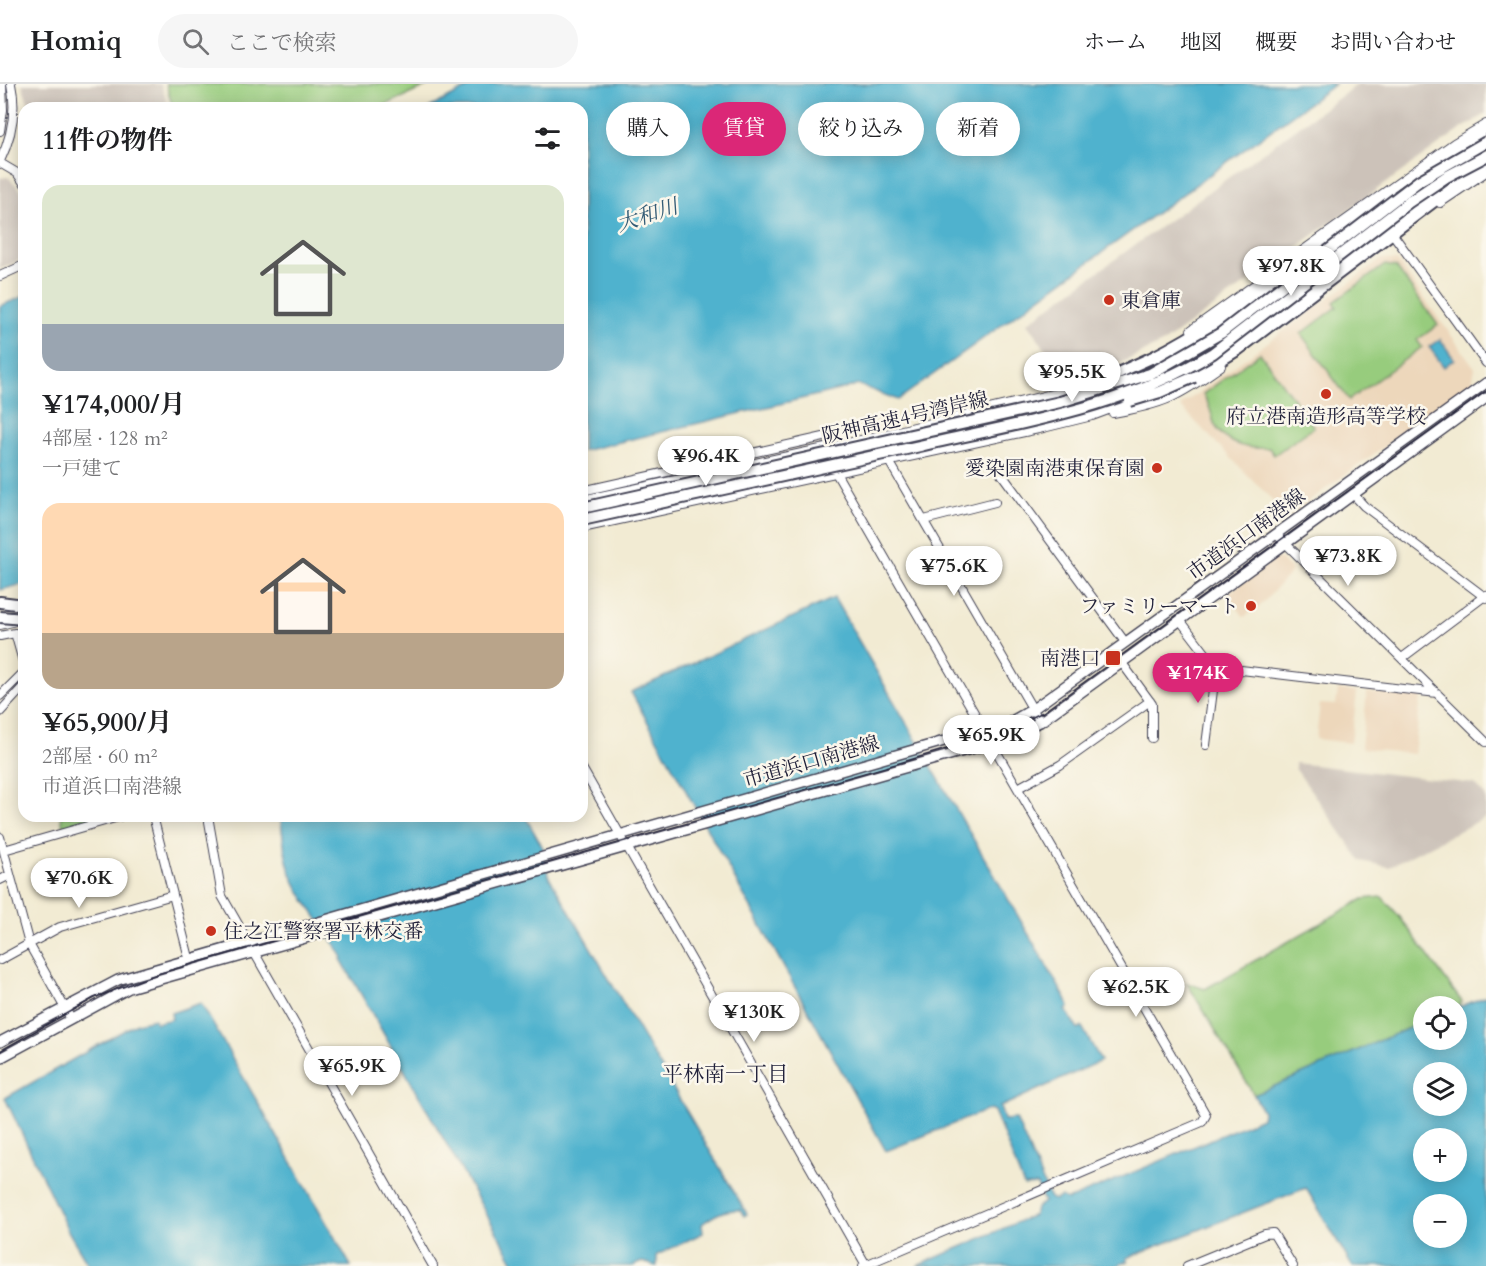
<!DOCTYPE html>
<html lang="ja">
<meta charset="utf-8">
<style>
:root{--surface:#fff;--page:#f6f6f6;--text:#202124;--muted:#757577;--line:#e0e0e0;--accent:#db2777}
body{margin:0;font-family:Cardo,"Noto Serif JP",serif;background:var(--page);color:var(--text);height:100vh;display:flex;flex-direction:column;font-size:22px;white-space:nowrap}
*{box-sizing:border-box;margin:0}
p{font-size:20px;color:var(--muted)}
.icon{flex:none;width:33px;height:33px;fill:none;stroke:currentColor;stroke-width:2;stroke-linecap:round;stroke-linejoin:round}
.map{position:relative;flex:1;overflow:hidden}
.sheet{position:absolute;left:18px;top:18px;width:570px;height:720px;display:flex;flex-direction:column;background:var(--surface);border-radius:18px;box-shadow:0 3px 15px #0003}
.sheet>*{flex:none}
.hud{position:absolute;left:606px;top:18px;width:570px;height:54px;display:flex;gap:12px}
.tools{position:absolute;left:1413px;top:912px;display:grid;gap:12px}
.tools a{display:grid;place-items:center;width:54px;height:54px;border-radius:50%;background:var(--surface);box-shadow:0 3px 15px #0003;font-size:30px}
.price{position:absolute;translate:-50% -51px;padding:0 14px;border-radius:21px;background:#fff;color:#222;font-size:20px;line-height:39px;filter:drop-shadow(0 2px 3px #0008)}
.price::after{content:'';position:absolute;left:50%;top:36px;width:18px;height:14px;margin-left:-9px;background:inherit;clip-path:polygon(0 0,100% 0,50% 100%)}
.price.on{background:var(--accent);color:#fff}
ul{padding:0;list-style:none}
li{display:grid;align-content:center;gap:12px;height:318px;padding:0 24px}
li span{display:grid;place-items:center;height:186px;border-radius:18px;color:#555}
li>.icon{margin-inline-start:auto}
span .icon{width:108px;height:108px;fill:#fffc;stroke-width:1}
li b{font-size:26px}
h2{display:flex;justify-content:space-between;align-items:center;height:72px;padding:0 24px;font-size:26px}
.pill{padding:0 21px;border-radius:27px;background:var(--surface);box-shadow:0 3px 15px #0003;font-size:21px;line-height:54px}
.pill.on{background:var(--accent);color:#fff}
header{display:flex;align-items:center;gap:36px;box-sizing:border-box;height:84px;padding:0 30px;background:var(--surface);border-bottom:2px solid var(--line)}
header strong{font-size:28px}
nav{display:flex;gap:33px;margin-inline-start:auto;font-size:21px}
.search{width:420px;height:54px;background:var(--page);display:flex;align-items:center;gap:15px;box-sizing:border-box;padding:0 21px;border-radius:33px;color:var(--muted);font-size:22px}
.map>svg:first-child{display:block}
.built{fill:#edd7bb}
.industrial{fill:#ccc2b9}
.green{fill:#97cc7d;stroke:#5c775c;stroke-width:1.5}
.water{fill:#4fb2ce;stroke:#386a84;stroke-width:1.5;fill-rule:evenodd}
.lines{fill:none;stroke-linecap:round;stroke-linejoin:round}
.minor-casing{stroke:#414052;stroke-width:10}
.major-casing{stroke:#414052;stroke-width:12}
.highway-casing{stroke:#414052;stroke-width:14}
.minor{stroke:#fff;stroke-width:8}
.major{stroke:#fff;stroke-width:9}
.highway{stroke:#fff;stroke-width:10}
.tram{stroke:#22223b;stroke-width:1.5}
.highway-bridge-casing{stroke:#414052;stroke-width:14;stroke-linecap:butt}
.highway-bridge{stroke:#fff;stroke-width:10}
.poi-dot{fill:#c8321e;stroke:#fbf7ec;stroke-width:2}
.labels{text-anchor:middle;stroke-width:5;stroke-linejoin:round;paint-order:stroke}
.poi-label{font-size:20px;fill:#22223b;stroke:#fbf7ec;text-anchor:end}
.street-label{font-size:20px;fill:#22223b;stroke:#fbf7ec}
.water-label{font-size:21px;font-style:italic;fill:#345c76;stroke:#fbf7ec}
.neighbourhood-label{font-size:21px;fill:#22223b;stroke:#fbf7ec}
</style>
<header>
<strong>Homiq</strong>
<div class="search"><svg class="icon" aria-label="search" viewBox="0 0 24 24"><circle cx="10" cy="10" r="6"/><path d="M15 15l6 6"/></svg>ここで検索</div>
<nav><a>ホーム</a><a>地図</a><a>概要</a><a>お問い合わせ</a></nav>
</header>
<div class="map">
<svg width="1486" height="1182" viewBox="0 0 1486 1182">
<rect width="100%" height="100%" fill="#fbf7ec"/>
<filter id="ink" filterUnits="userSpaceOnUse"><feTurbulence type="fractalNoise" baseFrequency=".0167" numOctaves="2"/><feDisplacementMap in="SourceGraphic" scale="12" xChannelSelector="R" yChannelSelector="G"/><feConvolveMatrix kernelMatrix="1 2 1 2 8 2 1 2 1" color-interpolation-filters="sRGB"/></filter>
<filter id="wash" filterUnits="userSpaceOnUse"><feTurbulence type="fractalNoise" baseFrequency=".008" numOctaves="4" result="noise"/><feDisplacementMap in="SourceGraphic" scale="24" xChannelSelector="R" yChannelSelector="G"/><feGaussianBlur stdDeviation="1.35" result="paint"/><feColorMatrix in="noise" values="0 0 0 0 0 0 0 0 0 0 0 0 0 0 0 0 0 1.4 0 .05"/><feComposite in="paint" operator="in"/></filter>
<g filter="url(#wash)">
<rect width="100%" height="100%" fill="#f2ebd3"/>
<path class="built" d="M1382 175 1397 177 1475 284 1472 299 1288 432 1180 322Z
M1275 474 1280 475 1292 487 1260 522 1244 533 1227 510Z
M1338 605 1357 608 1351 659 1316 655 1320 620 1336 621Z
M1367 608 1421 613 1414 670 1361 664Z"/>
<path class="industrial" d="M22 0H161L169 24H30Z
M1358 0H1486V30L1461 45 1166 257 1123 278 1067 296 1027 239Z
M8 93 22 108 24 115V174L0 185V94Z
M1295 679 1475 700 1486 713V733L1389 783 1361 777 1295 684Z"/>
<path class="green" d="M166 0H432L379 24H173Z
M1385 181 1396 183 1438 241 1417 256 1422 263 1349 316 1301 250 1337 223 1334 218Z
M1260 269 1314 343 1274 371 1269 364C1245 366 1218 359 1212 332 1209 322 1209 319 1203 310Z
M61 732H102L63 743Z
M1382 813 1399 832 1462 918 1457 924 1424 922 1423 938 1254 1011 1187 899 1205 905 1363 815Z"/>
<path class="water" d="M475 0H1335L898 316 859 301 582 367V24H429Z
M24 212V500L0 506V222Z
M1440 255 1454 275 1444 283 1429 263Z
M834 514 1066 915 1069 923 1066 926 1078 946 1082 943 1101 977 1000 1023 1004 1036 1016 1035 1050 1114 1055 1116 1061 1113 1068 1116 1262 1034 1263 1028 1254 1011 1423 938 1424 956H1456L1457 924 1486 912V1182H1352L1306 1104 1127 1174 1128 1177 1116 1182H917L1034 1131 1036 1124 1044 1118 1037 1101 1024 1102 994 1027 990 1025 886 1067 631 608ZM1424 988H1456V1022H1424ZM1424 1054H1456V1088H1424ZM1424 1120H1456V1154H1424Z
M280 732H525L543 764 548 791 747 1130 744 1132 740 1126C724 1125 714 1131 702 1140L703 1149 657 1171V1182L642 1178 632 1182H516L341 875 343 874C327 844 302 818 290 787 284 771 283 749 280 732Z
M201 919 351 1182H89L68 1147 5 1014 137 939 154 935 156 939 172 935 171 929Z"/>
</g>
<g filter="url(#ink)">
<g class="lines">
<defs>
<path id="minor" d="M0 47 3 26 2 0
M0 77C12 52 17 27 11 0
M0 79 17 89 24 99
M1424 89 1486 45
M1440 119 1486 88
M1395 153 1486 279
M0 192 24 181
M1191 246 1454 59 1486 40
M1217 273 1436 110
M1127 290C1174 273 1214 246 1253 216
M1113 329C1165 320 1178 313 1221 282
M840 361 836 389 1206 1031 1202 1038 863 1182
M889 377 1040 638
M1000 388 1125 558
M582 407 828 352
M1353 410 1364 422 1486 514
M582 416 844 360 1081 303
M924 436 995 418
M582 444 1043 344 1092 332 1135 316
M1276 450 1486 658
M1180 536 1216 583 1437 609
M0 541 16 537
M0 552 15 549 24 581
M1402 574 1486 511
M1122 579 1152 620V654
M0 612 24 588
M0 628 24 602
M1206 661 1216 583
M582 684 866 1181
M1018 704 1060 681 1150 617
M153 732 189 874
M208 732 222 812 433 1182
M0 753 29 860 71 935
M4 766 122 732
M0 796 10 791
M0 876 60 843 173 811
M1187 1182 1265 1150 1273 1149 1293 1182"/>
<path id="major" d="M0 958 118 896 1010 638 1033 625 1486 299
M0 974 129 904 992 659 1040 638 1486 314"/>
<path id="highway" d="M1151 274C1238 231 1309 163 1392 112
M1194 293 1239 265 1486 78
M0 518 24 521"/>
</defs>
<use href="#minor" class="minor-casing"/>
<use href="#major" class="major-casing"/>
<use href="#highway" class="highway-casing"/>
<use href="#minor" class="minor"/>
<use href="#major" class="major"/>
<use href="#highway" class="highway"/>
<path class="tram" d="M0 967 94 914 157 890 896 680 1000 649 1043 628 1486 307"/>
<defs>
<path id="highway-bridge" d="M1076 308 1151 274
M1130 317 1160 308 1194 293
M582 424 1060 318 1150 290 1221 249 1420 96 1486 58
M582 436C695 411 807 387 920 362 1020 339 1124 324 1213 269L1409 118 1446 93 1486 72
M0 533 24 535"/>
</defs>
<use href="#highway-bridge" class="highway-bridge-casing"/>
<use href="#highway-bridge" class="highway-bridge"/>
</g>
</g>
<g class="poi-dot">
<circle cx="1109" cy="216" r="6"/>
<circle cx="1326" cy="310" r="6"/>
<circle cx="1157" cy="384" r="6"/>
<circle cx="1251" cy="522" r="6"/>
<rect x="1105" y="566" width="16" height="16" rx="3"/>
<circle cx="211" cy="847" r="6"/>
</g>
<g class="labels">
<g class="poi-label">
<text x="1121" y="223" text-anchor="start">東倉庫</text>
<text x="1326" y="339" text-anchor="middle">府立港南造形高等学校</text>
<text x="1145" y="391">愛染園南港東保育園</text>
<text x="1239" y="529">ファミリーマート</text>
<text x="1100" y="581">南港口</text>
<text x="223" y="854" text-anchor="start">住之江警察署平林交番</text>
</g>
<g class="street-label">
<text transform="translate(905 333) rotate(-13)" y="7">阪神高速4号湾岸線</text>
<text transform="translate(1246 450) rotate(-36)" y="7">市道浜口南港線</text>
<text transform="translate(811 677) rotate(-16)" y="7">市道浜口南港線</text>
</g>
<g class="water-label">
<text transform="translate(647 131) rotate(-18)" y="7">大和川</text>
</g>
<g class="neighbourhood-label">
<text x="725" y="997">平林南一丁目</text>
</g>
</g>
</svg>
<div class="tools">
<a><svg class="icon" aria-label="locate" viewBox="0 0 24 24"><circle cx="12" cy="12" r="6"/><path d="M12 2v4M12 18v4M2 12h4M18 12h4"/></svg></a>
<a><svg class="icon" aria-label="layers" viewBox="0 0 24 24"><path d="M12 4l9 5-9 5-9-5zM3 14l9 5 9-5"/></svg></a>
<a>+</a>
<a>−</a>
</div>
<b class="price" style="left:1291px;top:213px">¥97.8K</b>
<b class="price" style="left:1072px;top:319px">¥95.5K</b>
<b class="price" style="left:706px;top:403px">¥96.4K</b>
<b class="price" style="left:1348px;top:503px">¥73.8K</b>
<b class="price" style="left:954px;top:513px">¥75.6K</b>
<b class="price on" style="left:1198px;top:620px">¥174K</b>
<b class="price" style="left:991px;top:682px">¥65.9K</b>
<b class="price" style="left:79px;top:825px">¥70.6K</b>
<b class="price" style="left:1136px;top:934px">¥62.5K</b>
<b class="price" style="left:754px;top:959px">¥130K</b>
<b class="price" style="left:352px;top:1013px">¥65.9K</b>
<div class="hud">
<a class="pill">購入</a>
<a class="pill on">賃貸</a>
<a class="pill">絞り込み</a>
<a class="pill">新着</a>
</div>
<section class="sheet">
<h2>11件の物件<svg class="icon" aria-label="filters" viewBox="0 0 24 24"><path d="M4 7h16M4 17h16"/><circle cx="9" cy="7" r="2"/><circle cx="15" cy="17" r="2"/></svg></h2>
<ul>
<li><span style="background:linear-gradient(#dfe7d0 75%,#9aa5b1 0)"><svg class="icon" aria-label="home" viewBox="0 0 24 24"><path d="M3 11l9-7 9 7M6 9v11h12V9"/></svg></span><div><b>¥174,000/月</b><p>4部屋 · 128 m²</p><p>一戸建て</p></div></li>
<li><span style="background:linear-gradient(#ffd9b3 70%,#b9a48a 0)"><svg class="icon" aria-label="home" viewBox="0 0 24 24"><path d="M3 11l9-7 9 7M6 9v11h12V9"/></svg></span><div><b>¥65,900/月</b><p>2部屋 · 60 m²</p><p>市道浜口南港線</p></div></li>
</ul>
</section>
</div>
